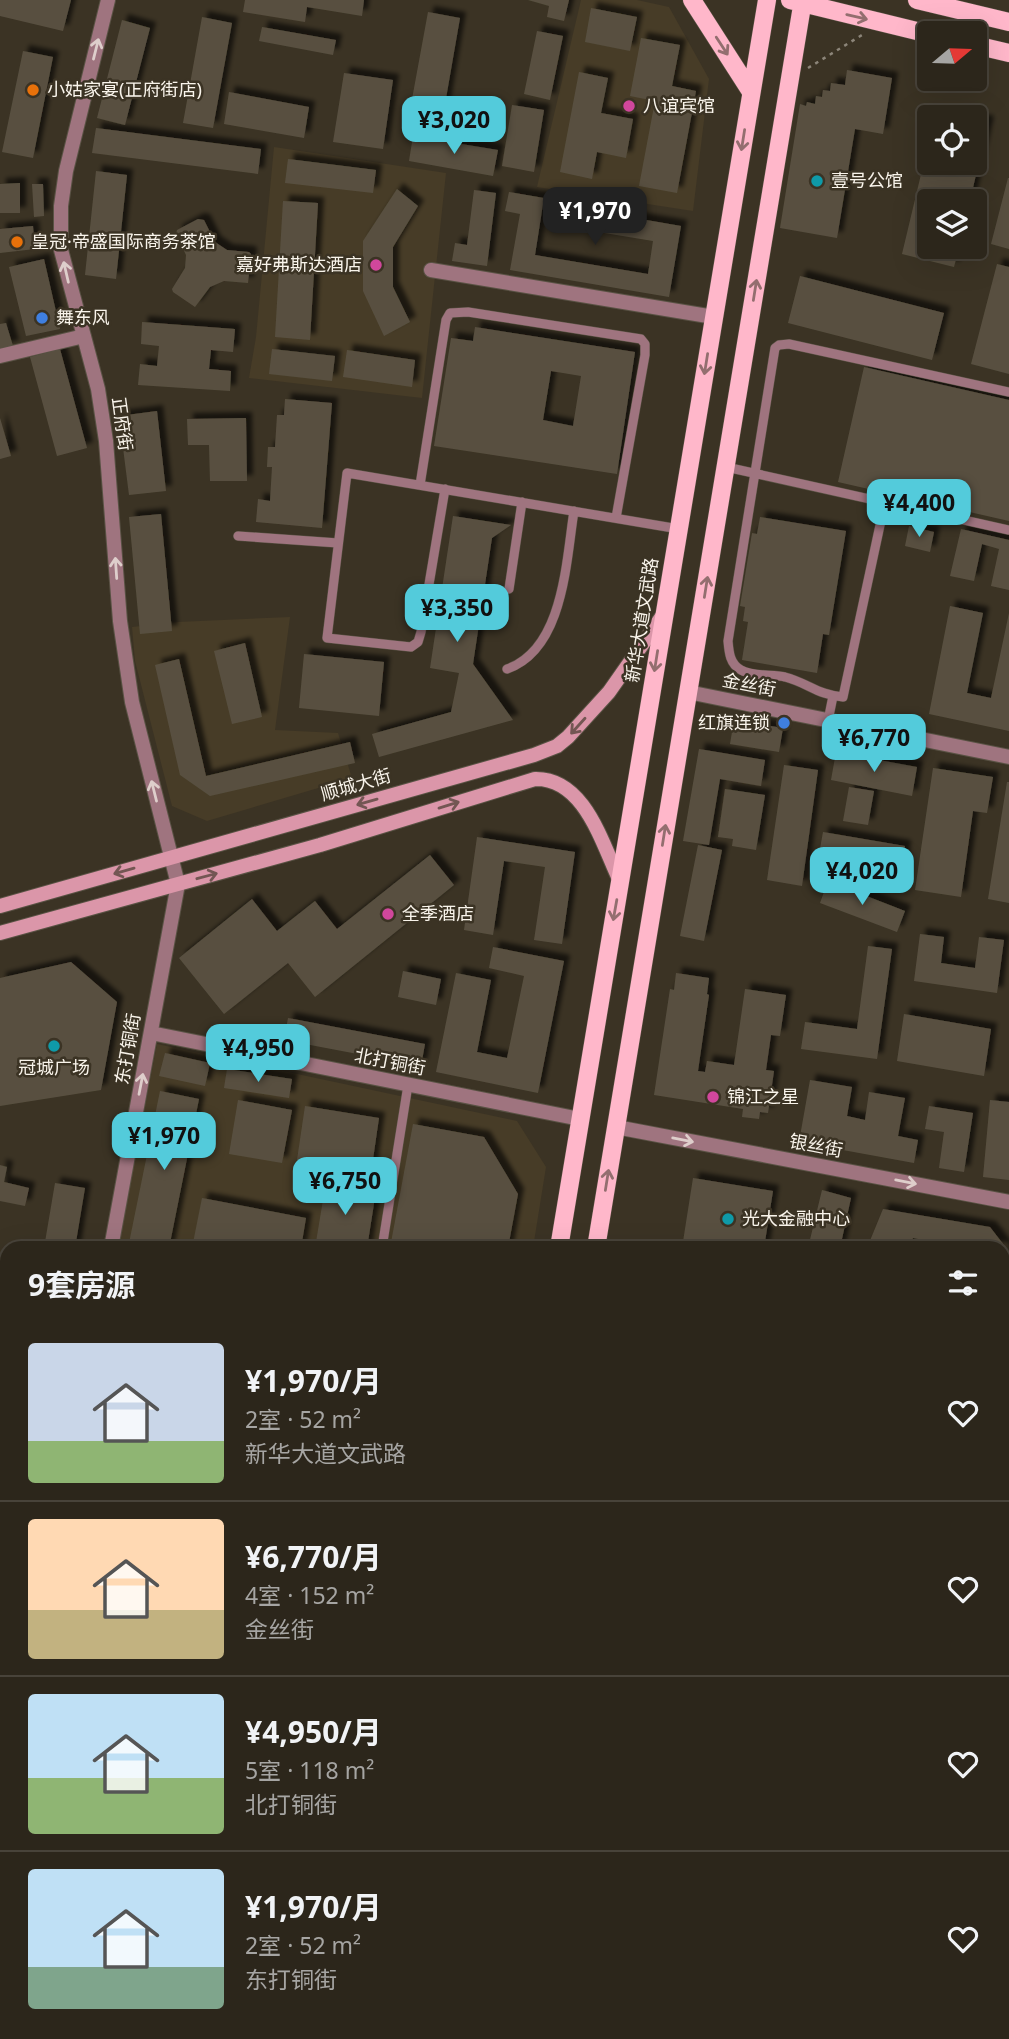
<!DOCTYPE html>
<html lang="zh">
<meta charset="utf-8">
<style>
:root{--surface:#2c261b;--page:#383228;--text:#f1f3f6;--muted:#a6a5a3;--line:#48433a;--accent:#53cbdb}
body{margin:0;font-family:"Noto Sans","Noto Sans SC",sans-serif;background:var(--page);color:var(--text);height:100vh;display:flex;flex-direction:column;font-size:26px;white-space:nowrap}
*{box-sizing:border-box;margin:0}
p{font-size:23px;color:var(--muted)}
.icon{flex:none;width:38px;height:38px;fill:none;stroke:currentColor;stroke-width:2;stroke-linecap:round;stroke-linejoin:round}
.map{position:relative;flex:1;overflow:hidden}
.side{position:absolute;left:0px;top:1241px;width:1010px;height:800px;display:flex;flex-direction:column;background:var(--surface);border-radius:21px 21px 0 0;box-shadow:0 7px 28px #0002,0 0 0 2px var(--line)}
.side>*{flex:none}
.needle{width:46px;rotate:71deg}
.fabs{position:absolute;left:917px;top:21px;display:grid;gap:14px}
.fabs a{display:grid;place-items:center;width:70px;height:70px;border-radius:7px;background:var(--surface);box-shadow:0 7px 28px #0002,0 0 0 2px var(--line);font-size:35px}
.price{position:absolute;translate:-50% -60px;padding:0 16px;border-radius:14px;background:var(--accent);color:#111;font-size:23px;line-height:46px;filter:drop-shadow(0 2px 4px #0008)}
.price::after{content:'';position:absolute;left:50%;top:42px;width:21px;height:16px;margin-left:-10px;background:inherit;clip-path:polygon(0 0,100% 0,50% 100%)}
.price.current{background:#222;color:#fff}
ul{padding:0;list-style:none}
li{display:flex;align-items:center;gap:21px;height:175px;padding:0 28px}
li+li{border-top:2px solid var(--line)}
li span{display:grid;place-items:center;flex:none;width:196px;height:140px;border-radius:7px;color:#555}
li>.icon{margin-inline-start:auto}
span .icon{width:84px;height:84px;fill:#fffc;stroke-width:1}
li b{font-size:30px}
h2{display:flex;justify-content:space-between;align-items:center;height:84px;padding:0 28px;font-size:30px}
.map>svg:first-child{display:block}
.built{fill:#473c27}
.building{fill:#585040;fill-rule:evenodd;filter:url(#shadow)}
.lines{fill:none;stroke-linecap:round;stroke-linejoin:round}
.service-casing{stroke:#595244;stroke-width:10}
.pedestrian-casing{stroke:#595244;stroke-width:14}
.minor-casing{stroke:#595244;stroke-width:16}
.secondary-casing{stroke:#595244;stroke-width:16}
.primary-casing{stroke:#595244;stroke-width:19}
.path{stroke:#8c8579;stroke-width:2.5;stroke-dasharray:3.5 5;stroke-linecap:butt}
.service{stroke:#9f747f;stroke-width:9}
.pedestrian{stroke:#9f747f;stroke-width:12}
.minor{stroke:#9f747f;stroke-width:14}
.secondary{stroke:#db96a9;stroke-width:14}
.primary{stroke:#ffb7ca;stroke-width:18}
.oneway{stroke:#936e6f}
.oneway2{stroke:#dececb}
.oneway3{stroke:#735653}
.food-dot{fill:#e8710a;stroke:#3b3324;stroke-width:2.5}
.hotel-dot{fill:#d1479c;stroke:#3b3324;stroke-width:2.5}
.culture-dot{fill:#0f9aa8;stroke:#3b3324;stroke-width:2.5}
.shop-dot{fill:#3f7fe0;stroke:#3b3324;stroke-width:2.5}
.labels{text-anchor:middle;stroke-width:5;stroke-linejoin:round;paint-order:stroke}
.poi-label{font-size:18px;fill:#f9f4eb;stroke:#3b3324;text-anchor:start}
.street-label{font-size:18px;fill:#f9f4eb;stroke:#3b3324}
</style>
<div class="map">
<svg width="1009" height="2039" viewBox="0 0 1009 2039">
<defs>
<filter id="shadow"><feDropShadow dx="6" dy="-6" stdDeviation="2" flood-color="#0009"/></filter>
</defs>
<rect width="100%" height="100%" fill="#3b3324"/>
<path class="built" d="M581 0H637L669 7 709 79 693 211 537 187Z
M274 147 446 173 422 398 249 378 256 337Z
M290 617 275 730 338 733 352 778 207 821 172 806 135 661 132 627 178 622Z
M157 1044 517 1121 546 1167 533 1248H118Z"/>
<path class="building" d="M0 0H71L63 31 0 16Z
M245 0H364L362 16 307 7 305 22 243 12Z
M528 0H569L564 21 547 17 549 6Z
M591 8 637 17 630 51 585 42Z
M428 12 460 18 441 127 408 121Z
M202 17 232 23 213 128 183 123Z
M122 20 150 28 125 125 97 118Z
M262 27 336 40 333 55 259 41Z
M537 31 563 36 550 100 524 94Z
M641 38 680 45 672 86 696 91 677 193 639 186 655 101 630 96Z
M23 51 53 57 33 158 2 152Z
M847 70 892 78 883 134 855 129 837 238 780 228 800 104 806 106 807 102 815 104 816 96 822 97 823 90 830 91 831 83 845 85Z
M579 72 608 78 601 113 633 119 626 158 597 152 592 179 560 172Z
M344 73 393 80 383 149 333 142Z
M229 92 309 107 304 138 224 124Z
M512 105 544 110 534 172 502 166Z
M975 119 988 122 970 201H929V247H959L954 267 902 254 928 145 929 163H975Z
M96 128 261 149 258 174 92 153Z
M413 136 498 150 493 176 409 161Z
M288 159 376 170 373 193 285 183Z
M96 171 127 175 116 279 85 275Z
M1008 178H1009V249L991 244Z
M20 183V213H0V184Z
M32 184H43L44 216 34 217Z
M397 189 418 206 393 247V287L410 322 384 336 363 291V241Z
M474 190 496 193 487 266 452 261 455 243 467 245Z
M509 192 544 198 535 255 648 274 653 241 556 225 560 205 681 226 669 297 510 270 520 214 505 211Z
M283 201 318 203 310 340 275 337Z
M198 219 204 220 215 242 227 250 249 252 251 254 248 283 224 281 210 287 195 307 173 292 172 289 185 268 186 255 176 234 177 230Z
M33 226 35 249 0 253V229Z
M44 259 60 329 26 336 9 267Z
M997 264 1009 267V374L971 364Z
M800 276 944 313 932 360 788 323Z
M142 322 235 329 233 352 211 350 209 369 231 371 230 391 138 385 140 364 157 366 159 346 141 344Z
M6 323 13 346 0 349V324Z
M475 327 635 352 617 474 434 446 451 338 473 341ZM551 371 581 376 573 426 543 420Z
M60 349 87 448 57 456 30 357Z
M272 349 335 356 332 381 269 374Z
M347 350 415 360 412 387 343 377Z
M864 367 1009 400V521L838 482Z
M285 399 332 403 322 528 256 522 258 499 270 501 272 467H267L268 447H275L277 415H284Z
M157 411 166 491 129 495 119 416Z
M0 418 11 456 0 459Z
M246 418 247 481H210L209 445H188L187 419Z
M161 514 172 631 140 634 129 517Z
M453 516 511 525 492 538 473 664 513 720 379 757 372 734 451 712 459 673 430 668Z
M760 517 846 531 829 635 823 634 817 673 742 660 748 622 743 621 745 607 740 606 752 533 757 534Z
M909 526 934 532 930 552 905 546Z
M961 529 1009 540V590L991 586 999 549 982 544 974 581 950 576Z
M950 606 983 613 967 693 991 698 1009 613V731L929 714Z
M245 643 262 717 232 724 214 651Z
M304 654 384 662 379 716 299 708Z
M179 659 206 776 350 742 355 763 210 796 180 775 155 665Z
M734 720 783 728 779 752 730 744Z
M699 749 765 760 761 786 720 779 709 845 683 841Z
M836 752 917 767 912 796 831 780Z
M784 765 818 770 802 886 767 880Z
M933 768 993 777 987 813 973 811 961 897 915 890Z
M1007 782H1009V903L988 899Z
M849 787 874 791 868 825 843 821Z
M725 789 765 795 756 850 732 846 733 839 718 837Z
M823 832 905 846 901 874 818 860Z
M477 837 575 852 562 944 534 940 545 867 504 861 493 935 464 930Z
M698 845 722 850 704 941 680 936Z
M430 855 454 885 315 997 288 963 224 1014 179 958 252 899 277 931 315 901 337 929Z
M828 881 905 911 897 932 820 903Z
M920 934 944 937 941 963 975 968 979 937 1004 940 997 993 914 981Z
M868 946 892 949 877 1059 801 1049 805 1022 857 1029Z
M493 947 564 961 538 1093 436 1072 456 973 491 980 477 1052 507 1058 524 976 489 968Z
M71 962 117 1002 101 1090 0 1106V978Z
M403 971 441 979 436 1005 398 997Z
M676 973 709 978 707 994 709 995 698 1071 705 1072 707 1061 734 1065 745 989 786 995 780 1036 771 1035 766 1070 774 1071 768 1113 760 1112 759 1119 742 1117 743 1109 654 1095 670 989 674 990Z
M904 1014 991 1029 984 1076 897 1061Z
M288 1018 425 1044 421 1066 284 1040Z
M165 1053 210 1063 205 1086 159 1076Z
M227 1069 292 1079 289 1098 224 1088Z
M810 1080 852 1087 847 1116 865 1120 869 1092 905 1098 898 1136 918 1140 914 1163 799 1142Z
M160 1091 199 1099 169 1248H128Z
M238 1100 292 1110 282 1163 229 1154Z
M990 1100 1009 1102V1180L983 1177Z
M305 1106 379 1118 371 1173 297 1160Z
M929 1106 973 1113 964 1172 939 1168 944 1132 925 1129Z
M413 1124 484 1137 518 1194 508 1248H390Z
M0 1165 7 1167 4 1182 29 1188 25 1206 0 1201Z
M693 1178 773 1191 764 1248H682Z
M326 1182 376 1191 367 1248H315Z
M55 1183 85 1188 75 1248H44Z
M822 1190 851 1198 840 1248H808Z
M202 1198 306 1218 301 1248H192Z
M883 1209 990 1227 1007 1249 1004 1267 1003 1248H963L913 1238 909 1248H867Z
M0 1384 7 1385V1417L0 1416Z
M0 1509 7 1511V1607L1 1637Z
M1003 1713H1009L1008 1738H1003Z
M1007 1749 1009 1750V1796H1003Z
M1003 1867 1009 1871V1960L1003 1956Z
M3 1968 7 1969V2034H35L34 2039H0V1982Z
M1003 2015 1009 2016 1008 2039H931L932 2034H1003Z
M105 2034H181L191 2036 192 2034H214L213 2039H103Z
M223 2034H278L277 2039H242Z
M737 2034H770L769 2039H736Z
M851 2034H880L879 2039H850Z"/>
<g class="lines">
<defs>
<path id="service" d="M726 467 1009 530
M420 485 446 320 450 313 468 312 641 339 645 344V355L616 518
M445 489 421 632 418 642 411 647 327 638 347 473 679 529
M885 502 843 697C818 695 808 683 785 677 772 674 753 677 741 670 730 664 729 653 728 641L775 348 779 345 789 344 1009 392
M238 536 338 543
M509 589 522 502
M507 669C564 649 566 561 574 511
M828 721 833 696
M382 1248 408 1085
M1003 1846 1009 1847"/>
<path id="pedestrian" d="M1003 1981 1009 1985"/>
<path id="minor" d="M108 0 66 171 61 206V250L98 389 106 441 120 621 132 702 178 884 111 1248
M431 270 714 317
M0 356 84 336
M688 692 1009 757
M151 1033 580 1119
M616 1127 1009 1202
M1003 1434 1009 1395
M0 1876 7 1835
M0 1925 7 1927
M484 2034 510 2039
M908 2039 909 2034"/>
<path id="secondary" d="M0 906 534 755 557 746 568 737 609 692 663 615
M0 933 320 845 535 779C585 778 602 844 620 881
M0 1438 7 1439
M0 1469 7 1471"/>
<path id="primary" d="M692 0 751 92
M790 0 929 34
M917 0 1009 22
M975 45 1009 53
M559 1248 767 0
M596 1248 803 0
M1003 1649 1009 1650
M1003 1681 1009 1682
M427 2039V2034
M464 2039 465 2034"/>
</defs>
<use href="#service" class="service-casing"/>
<use href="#pedestrian" class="pedestrian-casing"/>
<use href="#minor" class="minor-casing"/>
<use href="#secondary" class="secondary-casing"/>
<use href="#primary" class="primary-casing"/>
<path class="path" d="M808 68 862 35"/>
<use href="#service" class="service"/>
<use href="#pedestrian" class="pedestrian"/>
<use href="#minor" class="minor"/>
<use href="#secondary" class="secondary"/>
<use href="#primary" class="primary"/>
</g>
<defs><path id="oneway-shaft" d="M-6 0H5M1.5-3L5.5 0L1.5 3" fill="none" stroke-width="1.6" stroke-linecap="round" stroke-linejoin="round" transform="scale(1.75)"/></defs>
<g class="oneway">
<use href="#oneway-shaft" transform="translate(857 17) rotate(13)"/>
<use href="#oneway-shaft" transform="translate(722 46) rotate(57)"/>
<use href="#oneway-shaft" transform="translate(743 140) rotate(99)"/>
<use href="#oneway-shaft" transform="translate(755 290) rotate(-81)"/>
<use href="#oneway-shaft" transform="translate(706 364) rotate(99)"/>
<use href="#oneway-shaft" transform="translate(706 587) rotate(-81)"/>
<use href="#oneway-shaft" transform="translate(656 661) rotate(99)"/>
<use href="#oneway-shaft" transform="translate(664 835) rotate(-81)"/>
<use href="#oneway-shaft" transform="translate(615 910) rotate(100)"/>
<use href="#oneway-shaft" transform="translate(607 1180) rotate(-81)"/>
</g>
<g class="oneway2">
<use href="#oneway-shaft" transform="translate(96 49) rotate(-76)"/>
<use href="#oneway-shaft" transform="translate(66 272) rotate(-103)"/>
<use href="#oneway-shaft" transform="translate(116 568) rotate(-94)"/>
<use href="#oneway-shaft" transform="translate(154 791) rotate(-104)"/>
<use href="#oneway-shaft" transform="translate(141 1084) rotate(-79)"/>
<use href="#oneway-shaft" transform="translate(683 1140) rotate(11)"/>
<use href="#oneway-shaft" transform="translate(906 1182) rotate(11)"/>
</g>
<g class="oneway3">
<use href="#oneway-shaft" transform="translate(578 726) rotate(132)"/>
<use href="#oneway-shaft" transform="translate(367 802) rotate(164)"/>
<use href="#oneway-shaft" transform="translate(449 805) rotate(-17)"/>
<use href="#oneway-shaft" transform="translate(124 871) rotate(164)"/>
<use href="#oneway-shaft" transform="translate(207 876) rotate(-15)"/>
</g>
<g class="food-dot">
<circle cx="33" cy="90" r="7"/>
<circle cx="17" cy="242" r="7"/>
</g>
<g class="hotel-dot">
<circle cx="629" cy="106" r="7"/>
<circle cx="376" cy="265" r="7"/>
<circle cx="388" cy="914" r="7"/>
<circle cx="713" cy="1097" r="7"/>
</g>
<g class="culture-dot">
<circle cx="817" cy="181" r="7"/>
<circle cx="54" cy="1046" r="7"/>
<circle cx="728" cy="1219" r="7"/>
</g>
<g class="shop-dot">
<circle cx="42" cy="318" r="7"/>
<circle cx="784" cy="723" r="7"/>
</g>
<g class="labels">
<g class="poi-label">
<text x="47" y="96">小姑家宴(正府街店)</text>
<text x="643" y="112">八谊宾馆</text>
<text x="831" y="187">壹号公馆</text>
<text x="31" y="248">皇冠·帝盛国际商务茶馆</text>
<text x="362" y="271" text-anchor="end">嘉好弗斯达酒店</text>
<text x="56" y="324">舞东风</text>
<text x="770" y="729" text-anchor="end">红旗连锁</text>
<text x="402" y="920">全季酒店</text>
<text x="54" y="1074" text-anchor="middle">冠城广场</text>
<text x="727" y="1103">锦江之星</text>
<text x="742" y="1225">光大金融中心</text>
</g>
<g class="street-label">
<text transform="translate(122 424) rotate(82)" y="6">正府街</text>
<text transform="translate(642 620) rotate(-81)" y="6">新华大道文武路</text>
<text transform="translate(749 685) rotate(11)" y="6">金丝街</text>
<text transform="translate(356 785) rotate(-16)" y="6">顺城大街</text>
<text transform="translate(128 1049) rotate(-80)" y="6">东打铜街</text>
<text transform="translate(390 1062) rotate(11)" y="6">北打铜街</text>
<text transform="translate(816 1146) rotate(11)" y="6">银丝街</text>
</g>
</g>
</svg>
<div class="fabs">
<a><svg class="needle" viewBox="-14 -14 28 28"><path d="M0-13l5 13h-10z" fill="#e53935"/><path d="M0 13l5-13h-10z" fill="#a6a5a3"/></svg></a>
<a><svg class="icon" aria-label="locate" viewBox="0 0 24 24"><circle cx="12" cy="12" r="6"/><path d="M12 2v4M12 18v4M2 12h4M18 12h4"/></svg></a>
<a><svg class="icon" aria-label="layers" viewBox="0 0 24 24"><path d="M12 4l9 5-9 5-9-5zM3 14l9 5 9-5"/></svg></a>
</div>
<b class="price" style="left:454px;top:156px">¥3,020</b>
<b class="price current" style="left:595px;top:247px">¥1,970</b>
<b class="price" style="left:919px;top:539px">¥4,400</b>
<b class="price" style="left:457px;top:644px">¥3,350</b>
<b class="price" style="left:874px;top:774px">¥6,770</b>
<b class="price" style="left:862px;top:907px">¥4,020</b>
<b class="price" style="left:258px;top:1084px">¥4,950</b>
<b class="price" style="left:164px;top:1172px">¥1,970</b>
<b class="price" style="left:345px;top:1217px">¥6,750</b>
<section class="side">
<h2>9套房源<svg class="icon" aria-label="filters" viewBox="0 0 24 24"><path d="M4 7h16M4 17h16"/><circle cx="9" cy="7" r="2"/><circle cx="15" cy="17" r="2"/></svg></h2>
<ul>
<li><span style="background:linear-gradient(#c9d6e8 70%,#8fb573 0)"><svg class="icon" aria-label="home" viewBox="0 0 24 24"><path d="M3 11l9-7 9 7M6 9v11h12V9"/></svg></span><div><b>¥1,970/月</b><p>2室 · 52 m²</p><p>新华大道文武路</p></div><svg class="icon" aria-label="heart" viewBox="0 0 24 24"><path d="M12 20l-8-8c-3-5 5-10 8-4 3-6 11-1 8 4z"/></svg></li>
<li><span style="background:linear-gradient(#ffd9b3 65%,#c2b280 0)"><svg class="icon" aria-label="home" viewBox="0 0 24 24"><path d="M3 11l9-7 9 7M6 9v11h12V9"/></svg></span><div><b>¥6,770/月</b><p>4室 · 152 m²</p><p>金丝街</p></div><svg class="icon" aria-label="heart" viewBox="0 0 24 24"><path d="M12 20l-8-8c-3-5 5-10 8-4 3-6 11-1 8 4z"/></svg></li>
<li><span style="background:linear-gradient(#bfe0f5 60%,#8fb573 0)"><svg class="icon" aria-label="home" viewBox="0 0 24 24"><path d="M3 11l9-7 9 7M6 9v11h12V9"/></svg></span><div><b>¥4,950/月</b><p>5室 · 118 m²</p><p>北打铜街</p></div><svg class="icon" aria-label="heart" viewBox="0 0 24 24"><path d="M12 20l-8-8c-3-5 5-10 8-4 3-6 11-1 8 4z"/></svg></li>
<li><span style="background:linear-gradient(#bfe0f5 70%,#7fa58c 0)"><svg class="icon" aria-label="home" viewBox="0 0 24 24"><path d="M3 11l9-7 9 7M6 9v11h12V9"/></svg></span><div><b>¥1,970/月</b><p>2室 · 52 m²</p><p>东打铜街</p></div><svg class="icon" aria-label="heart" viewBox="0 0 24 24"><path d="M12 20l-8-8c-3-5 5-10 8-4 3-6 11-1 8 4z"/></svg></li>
</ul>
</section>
</div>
